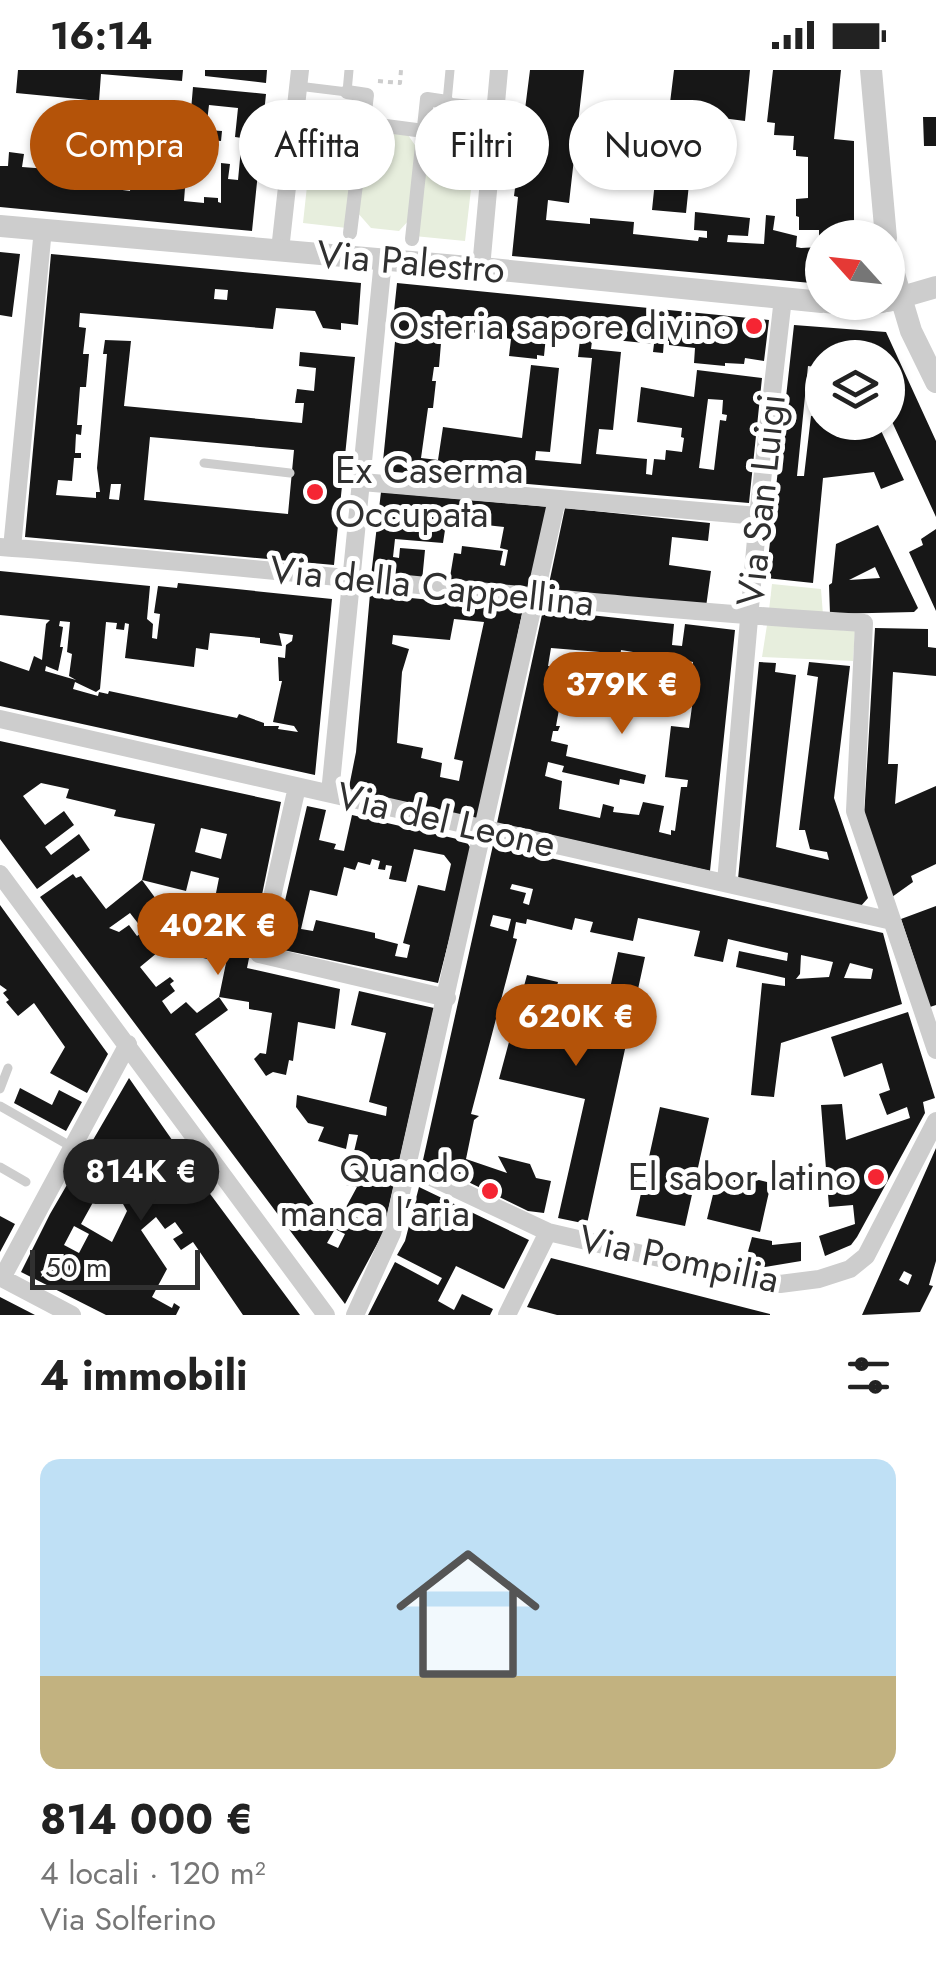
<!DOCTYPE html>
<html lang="it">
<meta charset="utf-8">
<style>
:root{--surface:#fff;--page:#f2f2f2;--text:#222;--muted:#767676;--line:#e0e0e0;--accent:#b45309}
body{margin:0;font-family:Jost,sans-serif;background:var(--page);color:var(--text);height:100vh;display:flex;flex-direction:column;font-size:38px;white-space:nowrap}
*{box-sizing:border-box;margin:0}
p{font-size:32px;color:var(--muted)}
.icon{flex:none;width:55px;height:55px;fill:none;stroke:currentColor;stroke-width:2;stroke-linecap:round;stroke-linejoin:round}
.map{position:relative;height:1245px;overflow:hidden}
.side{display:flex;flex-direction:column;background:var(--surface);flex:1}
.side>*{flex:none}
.guide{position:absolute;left:30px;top:30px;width:878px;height:90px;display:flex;gap:20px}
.needle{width:65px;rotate:297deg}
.tools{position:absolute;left:805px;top:150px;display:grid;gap:20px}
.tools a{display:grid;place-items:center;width:100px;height:100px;border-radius:50%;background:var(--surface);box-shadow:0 2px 8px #0004;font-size:50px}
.scale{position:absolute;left:30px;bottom:25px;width:170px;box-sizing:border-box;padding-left:10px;border:5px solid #303030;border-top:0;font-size:28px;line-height:35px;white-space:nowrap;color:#303030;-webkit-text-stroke:8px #fff;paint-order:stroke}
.price{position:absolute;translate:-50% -85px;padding:0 22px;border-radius:35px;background:var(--accent);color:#fff;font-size:32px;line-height:65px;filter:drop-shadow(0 2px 5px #0008)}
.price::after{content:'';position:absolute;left:50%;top:60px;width:30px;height:22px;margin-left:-15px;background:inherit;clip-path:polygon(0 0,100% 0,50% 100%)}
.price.current{background:#222;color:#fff}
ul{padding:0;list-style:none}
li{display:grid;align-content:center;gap:20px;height:530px;padding:0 40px}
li+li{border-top:2px solid var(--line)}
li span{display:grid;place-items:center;height:310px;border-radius:20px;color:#555}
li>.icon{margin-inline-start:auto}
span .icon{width:180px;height:180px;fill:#fffc;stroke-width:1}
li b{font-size:42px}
h2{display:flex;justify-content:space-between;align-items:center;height:120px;padding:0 40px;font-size:42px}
.chip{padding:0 35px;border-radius:45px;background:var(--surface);box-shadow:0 2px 8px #0004;font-size:35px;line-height:90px}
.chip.current{background:var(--accent);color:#fff}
.status{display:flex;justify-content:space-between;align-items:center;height:70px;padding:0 50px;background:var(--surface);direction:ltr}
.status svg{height:28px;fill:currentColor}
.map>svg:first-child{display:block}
.green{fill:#e7eedd}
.building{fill:#171717;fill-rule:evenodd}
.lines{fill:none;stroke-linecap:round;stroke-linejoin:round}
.path{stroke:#cdcdcd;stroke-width:4;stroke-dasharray:5 5;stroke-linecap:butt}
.service{stroke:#cdcdcd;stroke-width:9}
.pedestrian{stroke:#cdcdcd;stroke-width:14}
.minor{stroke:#cdcdcd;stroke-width:18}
.tertiary{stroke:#cdcdcd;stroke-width:22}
.poi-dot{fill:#f52533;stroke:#fff;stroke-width:4}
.labels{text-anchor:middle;stroke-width:10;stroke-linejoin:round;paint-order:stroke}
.street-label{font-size:38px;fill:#303030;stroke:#fff}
.poi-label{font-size:38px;fill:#303030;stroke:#fff;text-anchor:end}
</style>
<div class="status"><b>16:14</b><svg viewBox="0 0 49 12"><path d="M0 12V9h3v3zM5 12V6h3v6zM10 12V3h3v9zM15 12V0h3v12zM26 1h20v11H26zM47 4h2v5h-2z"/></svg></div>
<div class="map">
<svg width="936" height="1245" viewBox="0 0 936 1245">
<rect width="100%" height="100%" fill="#fff"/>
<path class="green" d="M315 42 360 47 347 158 303 153Z
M427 53 478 59 465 171 414 166Z
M383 59 406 62 419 81 410 149 399 161 371 158 357 142 364 77Z
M772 514 821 519 823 545 769 540Z
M767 555 855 561 853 591 762 587Z"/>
<path class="building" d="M18 0H183L182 11 101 4 99 31 16 23Z
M205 0H267L266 13 205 6Z
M530 0H584L569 133 548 130 546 150 590 154V148L634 152 633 164 698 171 699 167 707 168V161L694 160 695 142 750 148 748 166 728 165 727 172 764 174 766 145 775 146 773 160 797 166 796 177 801 178 819 177V160H799V147L796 146V129L808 128V87L796 86V80H793L794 66 774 65 775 53 767 52 773 0H841L834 69 854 71V168H822V214L512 186 518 127 514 126Z
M674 0H750L745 51 669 41Z
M193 17 266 24 252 161 0 137V96H8L9 82 24 84 22 97 75 101 76 90 92 91 93 85 119 88 115 119 130 121 132 104 150 105 156 49 190 52ZM209 35 238 38 235 67 242 68 238 110 228 109 230 94 221 93V133L218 132V128L204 127V133L184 131 189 64H195V69L221 71 222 61 206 60Z
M923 47H936V76H924Z
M661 53 695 56 686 143 652 140Z
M0 182 20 184 12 247 0 245Z
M51 184 361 213 358 255 341 253V260L323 258 315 241 276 238 273 259 80 243 79 257 86 258 83 284H89L86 317H80L77 355H82L81 365 76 364 75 383H81V388H74L72 411 58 410 56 425 96 428V422H100L97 398 107 284H103L105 270 131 271 124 336 302 353 304 333H295L297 319 314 321 316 298 299 296 300 282 355 287 334 495 25 467ZM215 219 228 220 227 230 214 229ZM150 367 294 380 288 444 144 430ZM111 414H121L119 430 109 429Z
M397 213 769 250 764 291 745 288 744 294 725 293V296L694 293 695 278 669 275V271L664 270 663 283 653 282 654 274 615 270 616 267H593L592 271 591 279 621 282 613 360 599 359 596 384 647 389 646 404 652 405 654 389 665 390 666 380 682 382 684 368 681 367 682 358 637 352 641 317 694 327 697 300 762 308 749 433 516 413 518 403 421 395 419 404 382 401 397 252 393 251ZM419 253 511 269 509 286 537 289V285L544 286 546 266 569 263 580 270 578 287 592 288 581 394 535 390 536 381 550 382 559 298 531 295 522 368 443 357 438 390 421 388 428 338H433L436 311H432L434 297H439L442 261 418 259ZM708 329 723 330 722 344 727 345 726 351 720 350 714 400 699 398Z
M794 255 886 262 936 371V447L888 343V288H856L853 281 852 288H822V298L808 296 797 406H804L811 346 822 344V352H877L904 410 881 419 874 402 823 408 813 513 766 508Z
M381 422 550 437 530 521 449 513 454 483 461 484 462 476 503 481 500 495 505 496 508 480 500 478 504 457 459 452V448L447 447 443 473 395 469 393 487 399 488 400 478 425 480 422 511 371 506Z
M565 438 710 453 708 471 672 467 669 495 711 501 706 537 547 523Z
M878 455 918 538 914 542 830 544 829 515 832 513 836 474ZM875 497 880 508 849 510Z
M936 459V541L909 482 923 475 921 469Z
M0 501 150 516 147 549 153 554 152 568 157 569 160 544 154 543 158 516 177 518 178 513 332 529 315 705 0 636V591L29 601 34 586 42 590 46 554 50 550 0 545ZM60 551 70 552 67 582 72 584 69 606 76 610 45 601 46 596 58 601 63 577H60L63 557 59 556ZM106 552 117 553 116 559 124 560 125 553 129 554 125 588 194 597 196 578 208 580 210 563 260 568V573L282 576 279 563 293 565 292 571 286 575 285 588 278 587 279 611H282L273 652 294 656 298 662 278 659 279 656H264V653L239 644 237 648 109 621 108 624 99 622 98 626 73 619 75 612 96 622 100 619Z
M370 524 523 539 479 752 348 722 356 682ZM454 549 484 552 454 689 463 691 459 711 440 707 442 693 421 688 423 678 397 673 402 602 409 579 392 574 393 565 450 570Z
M543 540 674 554 672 575 682 576 685 554 735 560 710 801 497 753ZM551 578 600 582 597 603 582 601 581 606 573 605 565 603 567 599 548 596ZM621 580 693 592 691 614 695 615 689 658 671 656 665 707 688 710 687 717H681L675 761 671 760V765L659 762 664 736 643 732 639 745 613 742 614 737 603 734 600 748 559 739 562 711 545 706 548 692 564 696 562 702 619 715 620 709 644 714 646 705 566 686 568 675 551 671 553 661H558L560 656H556L562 623 615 630Z
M875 558 928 559V577L936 578V606L893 602 888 694H898L895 734 936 716V794L911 806 913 812 892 827 864 748Z
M759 592 776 593 775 602 796 605 776 777 829 790 827 782 810 779 805 760H799L818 607 807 605 809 592 850 596 834 728 868 828 860 837 738 809Z
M633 606 660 608 656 643 629 638Z
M0 671 281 732 247 898 340 919 335 959 298 952 293 991 289 990 286 1005 273 1002 266 1006 254 989 260 983 266 984 272 943 249 939V932L219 927 228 940 195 964 316 1137 319 1135 327 1146 331 1142 338 1152 357 1117 346 1115 358 1065 349 1064 346 1079 318 1071 324 1057 308 1053 296 1037 297 1025 386 1046 387 1037 369 1032 386 963 351 955 359 921 434 938 383 1163 345 1234 40 827 73 804 76 808 81 806 106 839 142 810 155 754 114 746 116 740 66 728 69 719 41 713 23 726 45 755 64 741 74 755 45 777 51 785 79 764 90 780 37 819 0 769ZM201 758 227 764 221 789 195 782ZM191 801 219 808 203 888 226 893 219 927 197 943 186 932 171 944 162 931 175 921 170 914 174 911 170 907 156 917 140 897 181 863 142 810 186 821ZM130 843 144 861 137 866 129 855 119 862 109 858ZM359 1134 376 1140 368 1154 353 1145ZM335 1159 345 1164 338 1178 327 1173Z
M307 736 326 740 319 770 336 774 334 779 344 781 352 745 466 771 472 780 438 913 274 878ZM414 779 444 785 451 794 445 821 418 815 403 873 410 875 407 888 395 886 398 874 375 868V863L316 850 313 861 301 859 310 820 337 826 344 797 355 800 358 792 370 795 372 789 380 791 378 799 385 800 386 795 392 796 389 809 406 812Z
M493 775 883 863 902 934 781 973 774 1027 751 1025 762 913 785 916V908L736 897 739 881 787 891 788 883 728 869 723 892 694 886 700 861 638 848 633 871 590 862 593 852 575 848 572 860 527 849 526 854 516 852 513 868 517 869 471 1044 479 1046 474 1050 466 1089 507 1103 498 1086 530 1094 536 1108 551 1111 544 1143 528 1141 423 1090ZM512 814 533 819 529 835 523 833 526 823 510 819ZM493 845 511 849 508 861 490 856ZM801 885 833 892 829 907 796 909 800 904ZM850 893 873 899 871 909 844 908Z
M0 835 108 984 87 1023 50 1003 65 977 34 933 18 946 6 932 9 930 3 923 7 920 0 915Z
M936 836V935L930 937 914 898 917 897 901 849Z
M618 882 645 887 587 1154 558 1148 585 1029 499 1009 527 905 558 912 548 951 600 964Z
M908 942 935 1028 923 1032 925 1043 857 1167 851 1175 825 1186 819 1166 855 1154 853 1135 829 1137 821 1035 842 1034 846 1070 910 1048 907 1037 887 1045 879 1024 890 1020 882 993 844 1007 831 967Z
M129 1008 202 1113 300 1245H243L193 1172 181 1180 173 1169 183 1163 175 1152 165 1159 156 1147 141 1160 167 1199 152 1227 172 1238 174 1233 180 1237 176 1245H106L21 1202 50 1144ZM112 1072 130 1098 125 1102 131 1110 121 1118 129 1130 123 1134 127 1141 112 1172 81 1154 117 1089 106 1082ZM74 1156 89 1164 79 1183 64 1175Z
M20 1018 52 1035 59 1020 82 1032 66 1061 14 1033Z
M660 1037 709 1048 685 1156 636 1146Z
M936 1078V1191L929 1215 933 1216 920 1242 862 1245ZM904 1201 912 1205 908 1215 899 1210Z
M719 1100 771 1113 760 1162 707 1149Z
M419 1117 529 1170 504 1219 456 1196 438 1231 454 1240 462 1224 493 1239 490 1245H368L395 1192 438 1215 442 1208 397 1185 405 1171Z
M0 1146 15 1154 0 1182Z
M752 1167 772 1171V1175L801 1172V1191L765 1197 745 1192Z
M551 1188 770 1244V1245H557L527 1237Z
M0 1227 35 1245H0Z"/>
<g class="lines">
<path class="path" d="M378 11 400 13 401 0"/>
<path class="service" d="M450 0 447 32 496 37
M298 16 347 22 349 0
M204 393 290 403
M0 1019 8 998
M0 1036 72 1077
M0 1097 26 1112"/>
<path class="pedestrian" d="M347 22 367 25 350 163
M363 53 424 61
M412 169 427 29 447 32"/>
<path class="minor" d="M280 180 300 0
M481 198 499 0
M362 412 758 446
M0 477C289 498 576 536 864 553L855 741 936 980
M12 478 43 159
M0 649 892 851
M297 717 259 884 447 928
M330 723 383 190
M0 804 326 1245
M726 812 758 446 783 228
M408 1096 548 1162 758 1211 780 1214 819 1209 850 1199 866 1186 936 1051
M0 1207 72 1245
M2 1208 128 974
M355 1245 392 1163 557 429
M507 1245 548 1162"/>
<path class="tertiary" d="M871 0 886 168
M0 156 481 198 822 232
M888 184 911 261 936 312
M888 231 936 217
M826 232 854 235 882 232"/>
</g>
<g class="poi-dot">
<circle cx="754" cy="256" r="10"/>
<circle cx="315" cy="422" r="10"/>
<circle cx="876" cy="1107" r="10"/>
<circle cx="490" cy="1121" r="10"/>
</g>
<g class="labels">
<g class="street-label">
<text transform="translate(411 192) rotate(5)" y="13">Via Palestro</text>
<text transform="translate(761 430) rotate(-84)" y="13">Via San Luigi</text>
<text transform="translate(432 516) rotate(6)" y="13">Via della Cappellina</text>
<text transform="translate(446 750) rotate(13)" y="13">Via del Leone</text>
<text transform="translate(679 1189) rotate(12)" y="13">Via Pompilia</text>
</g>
<g class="poi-label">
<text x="734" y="269">Osteria sapore divino</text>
<text x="335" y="413" text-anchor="start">Ex Caserma<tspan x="335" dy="44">Occupata</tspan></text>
<text x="470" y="1112">Quando<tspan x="470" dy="44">manca l’aria</tspan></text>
<text x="856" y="1120">El sabor latino</text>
</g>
</g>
</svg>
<div class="tools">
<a><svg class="needle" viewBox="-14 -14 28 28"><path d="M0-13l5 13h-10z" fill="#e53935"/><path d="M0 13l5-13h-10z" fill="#767676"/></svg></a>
<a><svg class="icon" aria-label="layers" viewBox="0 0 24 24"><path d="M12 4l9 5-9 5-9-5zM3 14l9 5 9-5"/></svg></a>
</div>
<div class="scale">50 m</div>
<b class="price" style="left:622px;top:667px">379K €</b>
<b class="price" style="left:218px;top:908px">402K €</b>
<b class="price" style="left:576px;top:999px">620K €</b>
<b class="price current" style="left:141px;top:1154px">814K €</b>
<div class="guide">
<a class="chip current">Compra</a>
<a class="chip">Affitta</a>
<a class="chip">Filtri</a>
<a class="chip">Nuovo</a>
</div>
</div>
<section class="side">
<h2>4 immobili<svg class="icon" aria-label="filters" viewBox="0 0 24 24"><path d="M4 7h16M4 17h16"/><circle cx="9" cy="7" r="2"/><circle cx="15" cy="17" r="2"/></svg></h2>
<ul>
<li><span style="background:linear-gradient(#bfe0f5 70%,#c2b280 0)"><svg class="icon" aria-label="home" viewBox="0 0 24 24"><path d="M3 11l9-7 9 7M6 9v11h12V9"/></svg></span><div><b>814 000 €</b><p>4 locali · 120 m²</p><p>Via Solferino</p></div></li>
</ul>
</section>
